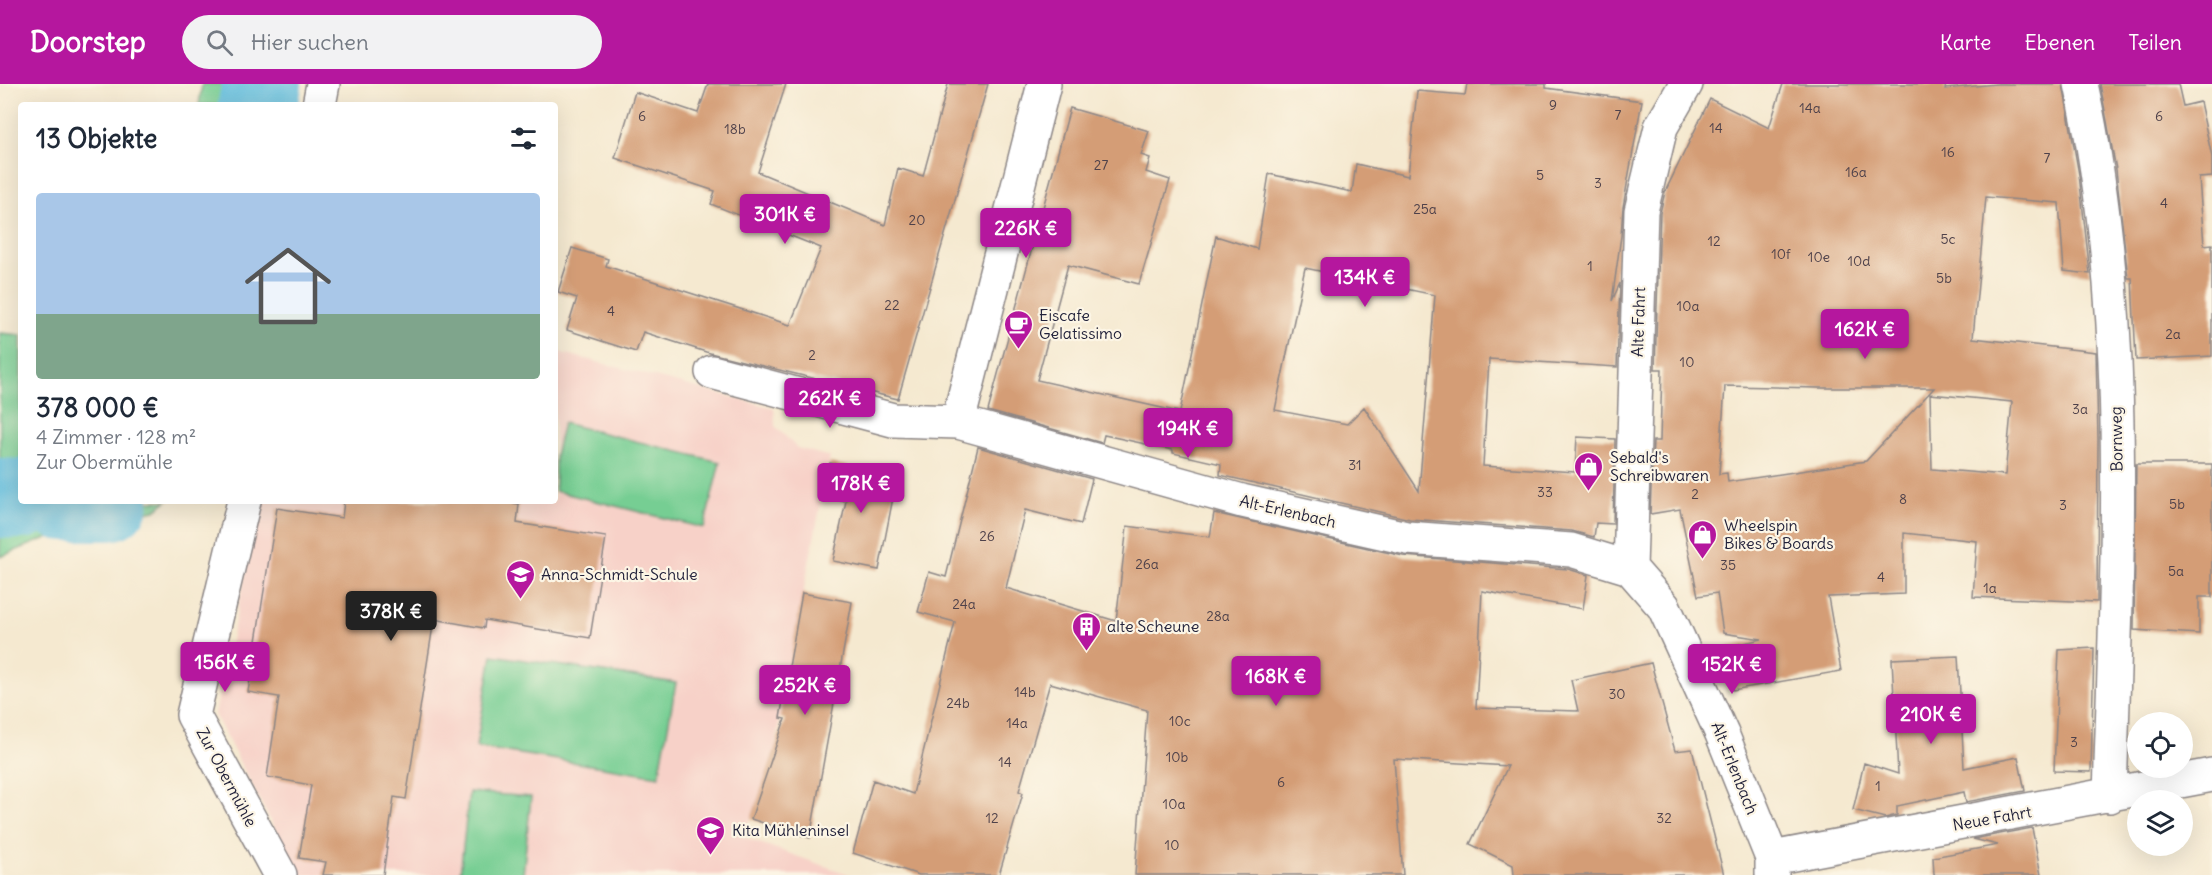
<!DOCTYPE html>
<html lang="de">
<meta charset="utf-8">
<style>
:root{--surface:#fff;--page:#f2f2f3;--text:#1f2937;--muted:#747a83;--accent:#b5179e}
body{margin:0;font-family:Delius,sans-serif;background:var(--page);color:var(--text);height:100vh;display:flex;flex-direction:column;font-size:22px;white-space:nowrap}
*{box-sizing:border-box;margin:0}
p{font-size:20px;color:var(--muted)}
.icon{flex:none;width:33px;height:33px;fill:none;stroke:currentColor;stroke-width:2;stroke-linecap:round;stroke-linejoin:round}
.map{position:relative;flex:1;overflow:hidden}
.drawer{position:absolute;left:18px;top:18px;width:540px;height:402px;display:flex;flex-direction:column;background:var(--surface);border-radius:6px;box-shadow:0 6px 24px #0002}
.drawer>*{flex:none}
.controls{position:absolute;left:2127px;top:628px;display:grid;gap:12px}
.controls a{display:grid;place-items:center;width:66px;height:66px;border-radius:50%;background:var(--surface);box-shadow:0 6px 24px #0002;font-size:30px}
.price{position:absolute;translate:-50% -51px;padding:0 14px;border-radius:6px;background:var(--accent);color:#fff;font-size:20px;line-height:39px;filter:drop-shadow(0 2px 3px #0008)}
.price::after{content:'';position:absolute;left:50%;top:36px;width:18px;height:14px;margin-left:-9px;background:inherit;clip-path:polygon(0 0,100% 0,50% 100%)}
.price.selected{background:#222;color:#fff}
ul{padding:0;list-style:none}
li{display:grid;align-content:center;gap:12px;height:318px;padding:0 18px}
li span{display:grid;place-items:center;height:186px;border-radius:6px;color:#555}
li>.icon{margin-inline-start:auto}
span .icon{width:108px;height:108px;fill:#fffc;stroke-width:1}
li b{font-size:26px}
h2{display:flex;justify-content:space-between;align-items:center;height:72px;padding:0 18px;font-size:26px}
header{display:flex;align-items:center;gap:36px;box-sizing:border-box;height:84px;padding:0 30px;background:var(--accent);color:#fff}
header strong{font-size:28px}
nav{display:flex;gap:33px;margin-inline-start:auto;font-size:21px}
.search{width:420px;height:54px;background:var(--page);display:flex;align-items:center;gap:15px;box-sizing:border-box;padding:0 21px;border-radius:33px;color:var(--muted);font-size:22px}
.map>svg:first-child{display:block}
.built{fill:#f7d1c8}
.green{fill:#76ce93;stroke:#4c7867;stroke-width:1.5}
.lines{fill:none;stroke-linecap:round;stroke-linejoin:round}
.river{stroke:#60bdde;stroke-width:80}
.building{fill:#d49d76;fill-rule:evenodd}
.minor-casing{stroke:#8c8686;stroke-width:36}
.minor{stroke:#fff;stroke-width:33}
.labels{text-anchor:middle;stroke-width:4.5;stroke-linejoin:round;paint-order:stroke}
.number-label{font-size:14px;fill:#4e414a}
.poi-label{font-size:16px;fill:#22223b;stroke:#fcf5e5;text-anchor:start}
.street-label{font-size:16px;fill:#22223b;stroke:#fcf5e5}
</style>
<header>
<strong>Doorstep</strong>
<div class="search"><svg class="icon" aria-label="search" viewBox="0 0 24 24"><circle cx="10" cy="10" r="6"/><path d="M15 15l6 6"/></svg>Hier suchen</div>
<nav><a>Karte</a><a>Ebenen</a><a>Teilen</a></nav>
</header>
<div class="map">
<svg width="2212" height="791" viewBox="0 0 2212 791">
<rect width="100%" height="100%" fill="#fcf5e5"/>
<filter id="ink" filterUnits="userSpaceOnUse"><feTurbulence type="fractalNoise" baseFrequency=".0167" numOctaves="2"/><feDisplacementMap in="SourceGraphic" scale="12" xChannelSelector="R" yChannelSelector="G"/><feConvolveMatrix kernelMatrix="1 2 1 2 8 2 1 2 1" color-interpolation-filters="sRGB"/></filter>
<filter id="wash" filterUnits="userSpaceOnUse"><feTurbulence type="fractalNoise" baseFrequency=".008" numOctaves="4" result="noise"/><feDisplacementMap in="SourceGraphic" scale="24" xChannelSelector="R" yChannelSelector="G"/><feGaussianBlur stdDeviation="1.35" result="paint"/><feColorMatrix in="noise" values="0 0 0 0 0 0 0 0 0 0 0 0 0 0 0 0 0 1.4 0 .05"/><feComposite in="paint" operator="in"/></filter>
<g filter="url(#wash)">
<rect width="100%" height="100%" fill="#f5e9d0"/>
<path class="built" d="M555 267 774 324 775 342 797 364 830 373 782 616 775 665 752 733 740 752 850 791H299L215 631 261 417H555Z"/>
<path class="green" d="M202 0H290L286 21H199Z
M0 249 21 251V417H167L155 426 82 440 0 473Z
M563 339 720 378 704 444 555 407V371Z
M492 571 676 599 659 692 476 663Z
M469 708 531 713 523 791H460Z"/>
<g class="lines">
<path class="river" d="M258 21 262 0
M0 414 21 415
M64 417H109"/>
</g>
<g id="blocks">
<path class="building" d="M708 0H786L758 88 885 141 898 84 923 92 948 0H988L898 315 706 268 643 248 636 268 567 246 577 214 558 208 572 164 608 175 606 182 790 241 821 164 711 120 715 107 615 74 635 8 698 29Z
M1467 0H1546V4L1642 17 1623 123 1621 152 1612 217 1620 199 1617 283 1489 275 1483 382 1575 388 1577 353 1615 355 1613 440 1596 439 1594 453 1572 447 1410 435 1220 391 1221 380 1173 369V366L1104 351 1102 359 988 327 1070 24 1149 47 1141 71 1150 74 1146 88 1170 96 1139 200 1068 181 1037 296 1180 328 1216 152 1257 165 1269 90 1352 108 1356 80 1408 92 1417 7 1465 11ZM1305 184 1435 211 1419 407 1364 323 1347 340 1275 326Z
M1783 0H1946L1945 5 1996 0H2063L2079 91 2090 190 2064 187 2059 119 1986 113 1973 254 2096 268 2098 355 2097 518 1973 513 1977 457 1904 449V510L1828 513 1841 587 1733 606 1726 563 1762 555 1723 549 1717 509 1698 512 1680 425 1650 430 1653 357H1660L1662 285H1655L1660 129 1665 108 1710 15 1769 44ZM1725 302 1820 304H1934L1866 377 1728 398 1727 389 1719 390ZM1930 310 2012 318 2005 391 1932 385Z
M2100 0H2178L2183 22 2200 18 2212 73V93L2199 94 2204 161 2212 160V272L2136 276 2132 194H2128L2116 85Z
M978 363 1092 395 1081 440 1025 426 1006 504 1116 537 1127 442 1210 453 1214 429 1403 472 1568 485 1588 491 1583 525 1482 507 1476 624 1578 627 1571 596 1651 579 1675 667 1692 665 1724 791H1514L1513 781 1470 760 1508 682 1394 675 1403 791H1135L1147 626 1050 599 1019 707 1023 709 999 791H919L853 769 873 696 913 710 955 538 918 528 929 488 946 493Z
M830 379 897 393 879 486 833 477 846 417 823 412Z
M2136 380H2212V513H2199V550L2134 546Z
M344 417H500L519 420 517 439 606 453 590 554 485 536 484 544 434 535 406 715 394 713 383 791H323L326 778 299 774 311 701 267 693 279 613 248 608 277 424 342 434Z
M802 509 852 518 810 754 751 735 785 635 780 634Z
M2094 564 2091 688 2054 687 2059 566Z
M1958 572 1964 684 2018 673 2025 707 1966 718 1964 708 1897 722V731L1885 734 1853 726 1864 679 1898 690 1892 575Z
M2032 744 2041 791H1934L1933 773 1998 761 1973 755Z"/>
</g>
</g>
<g filter="url(#ink)">
<use href="#blocks" fill-opacity="0" stroke="#8c8686" stroke-width="1.5"/>
<g class="lines">
<defs>
<path id="minor" d="M2081 0C2132 233 2117 475 2110 712
M319 21 323 0
M712 288 893 336 958 338 1242 417 1407 454 1571 466 1630 484 1664 523 1722 650 1772 774V791
M958 338 1044 0
M244 417 193 631 280 791
M1630 484 1641 127 1661 43 1686 0
M1772 774 2212 691"/>
</defs>
<use href="#minor" class="minor-casing"/>
<use href="#minor" class="minor"/>
</g>
</g>
<defs>
<symbol id="cafe-pin" viewBox="-11 -11 22 30"><path d="M0 17L-7.5 6A9.5 9.5 0 1 1 7.5 6Z" fill="#b5179e" stroke="#fcf5e5"/><path d="M-5.5-4.5H6V0H3Q3 3.5 0 3.5H-2.5Q-5.5 3.5-5.5 0ZM3-3.2v2h1.7v-2ZM-6 4.5H4V6H-6Z" fill="#fff"/></symbol>
<symbol id="shop-pin" viewBox="-11 -11 22 30"><path d="M0 17L-7.5 6A9.5 9.5 0 1 1 7.5 6Z" fill="#b5179e" stroke="#fcf5e5"/><path d="M-5-2.5h2.3a2.7 3.5 0 0 1 5.4 0H5L5.5 6h-11ZM-1.5-2.5h3a1.5 2.3 0 0 0-3 0Z" fill="#fff"/></symbol>
<symbol id="school-pin" viewBox="-11 -11 22 30"><path d="M0 17L-7.5 6A9.5 9.5 0 1 1 7.5 6Z" fill="#b5179e" stroke="#fcf5e5"/><path d="M0-5L7-2L0 1L-7-2ZM-4 1L0 2.5L4 1V4Q0 6-4 4Z" fill="#fff"/></symbol>
<symbol id="building-pin" viewBox="-11 -11 22 30"><path d="M0 17L-7.5 6A9.5 9.5 0 1 1 7.5 6Z" fill="#b5179e" stroke="#fcf5e5"/><path d="M-4-6H4V6H1V3H-1V6H-4ZM-2.5-4.3h1.7v1.8h-1.7ZM.8-4.3h1.7v1.8H.8ZM-2.5-1h1.7V.8h-1.7ZM.8-1h1.7V.8H.8Z" fill="#fff"/></symbol>
</defs>
<g fill-rule="evenodd">
<use href="#cafe-pin" x="1002" y="224" width="33" height="45"/>
<use href="#shop-pin" x="1572" y="366" width="33" height="45"/>
<use href="#shop-pin" x="1686" y="434" width="33" height="45"/>
<use href="#school-pin" x="504" y="474" width="33" height="45"/>
<use href="#building-pin" x="1070" y="526" width="33" height="45"/>
<use href="#school-pin" x="694" y="730" width="33" height="45"/>
</g>
<g class="labels">
<g class="number-label">
<text x="1553" y="26">9</text>
<text x="1810" y="29">14a</text>
<text x="1618" y="36">7</text>
<text x="642" y="37">6</text>
<text x="2159" y="37">6</text>
<text x="1716" y="49">14</text>
<text x="735" y="50">18b</text>
<text x="1948" y="73">16</text>
<text x="2047" y="79">7</text>
<text x="1101" y="86">27</text>
<text x="1856" y="93">16a</text>
<text x="1540" y="96">5</text>
<text x="1598" y="104">3</text>
<text x="2164" y="124">4</text>
<text x="1425" y="130">25a</text>
<text x="917" y="141">20</text>
<text x="1948" y="160">5c</text>
<text x="1714" y="162">12</text>
<text x="1781" y="175">10f</text>
<text x="1819" y="178">10e</text>
<text x="1859" y="182">10d</text>
<text x="1590" y="187">1</text>
<text x="1944" y="199">5b</text>
<text x="892" y="226">22</text>
<text x="1688" y="227">10a</text>
<text x="611" y="232">4</text>
<text x="2173" y="255">2a</text>
<text x="812" y="276">2</text>
<text x="1687" y="283">10</text>
<text x="2080" y="330">3a</text>
<text x="1355" y="386">31</text>
<text x="1545" y="413">33</text>
<text x="1695" y="415">2</text>
<text x="1903" y="420">8</text>
<text x="2177" y="425">5b</text>
<text x="2063" y="426">3</text>
<text x="987" y="457">26</text>
<text x="1147" y="485">26a</text>
<text x="1728" y="486">35</text>
<text x="2176" y="492">5a</text>
<text x="1881" y="498">4</text>
<text x="1990" y="509">1a</text>
<text x="964" y="525">24a</text>
<text x="1218" y="537">28a</text>
<text x="1025" y="613">14b</text>
<text x="1617" y="615">30</text>
<text x="958" y="624">24b</text>
<text x="1180" y="642">10c</text>
<text x="1017" y="644">14a</text>
<text x="2074" y="663">3</text>
<text x="1177" y="678">10b</text>
<text x="1005" y="683">14</text>
<text x="1281" y="703">6</text>
<text x="1878" y="707">1</text>
<text x="1174" y="725">10a</text>
<text x="992" y="739">12</text>
<text x="1664" y="739">32</text>
<text x="1172" y="766">10</text>
</g>
<g class="poi-label">
<text x="1039" y="237">Eiscafe<tspan x="1039" dy="18">Gelatissimo</tspan></text>
<text x="1610" y="379">Sebald's<tspan x="1610" dy="18">Schreibwaren</tspan></text>
<text x="1724" y="447">Wheelspin<tspan x="1724" dy="18">Bikes &amp; Boards</tspan></text>
<text x="541" y="496">Anna-Schmidt-Schule</text>
<text x="1107" y="548">alte Scheune</text>
<text x="732" y="752">Kita Mühleninsel</text>
</g>
<g class="street-label">
<text transform="translate(1638 238) rotate(-88)" y="6">Alte Fahrt</text>
<text transform="translate(2116 355) rotate(-91)" y="6">Bornweg</text>
<text transform="translate(1288 427) rotate(13)" y="6">Alt-Erlenbach</text>
<text transform="translate(1735 684) rotate(68)" y="6">Alt-Erlenbach</text>
<text transform="translate(227 693) rotate(62)" y="6">Zur Obermühle</text>
<text transform="translate(1992 734) rotate(-10)" y="6">Neue Fahrt</text>
</g>
</g>
</svg>
<div class="controls">
<a><svg class="icon" aria-label="locate" viewBox="0 0 24 24"><circle cx="12" cy="12" r="6"/><path d="M12 2v4M12 18v4M2 12h4M18 12h4"/></svg></a>
<a><svg class="icon" aria-label="layers" viewBox="0 0 24 24"><path d="M12 4l9 5-9 5-9-5zM3 14l9 5 9-5"/></svg></a>
</div>
<b class="price" style="left:785px;top:161px">301K €</b>
<b class="price" style="left:1026px;top:175px">226K €</b>
<b class="price" style="left:1365px;top:224px">134K €</b>
<b class="price" style="left:1865px;top:276px">162K €</b>
<b class="price" style="left:830px;top:345px">262K €</b>
<b class="price" style="left:1188px;top:375px">194K €</b>
<b class="price" style="left:861px;top:430px">178K €</b>
<b class="price selected" style="left:391px;top:558px">378K €</b>
<b class="price" style="left:225px;top:609px">156K €</b>
<b class="price" style="left:1732px;top:611px">152K €</b>
<b class="price" style="left:1276px;top:623px">168K €</b>
<b class="price" style="left:805px;top:632px">252K €</b>
<b class="price" style="left:1931px;top:661px">210K €</b>
<section class="drawer">
<h2>13 Objekte<svg class="icon" aria-label="filters" viewBox="0 0 24 24"><path d="M4 7h16M4 17h16"/><circle cx="9" cy="7" r="2"/><circle cx="15" cy="17" r="2"/></svg></h2>
<ul>
<li><span style="background:linear-gradient(#a9c7e8 65%,#7fa58c 0)"><svg class="icon" aria-label="home" viewBox="0 0 24 24"><path d="M3 11l9-7 9 7M6 9v11h12V9"/></svg></span><div><b>378 000 €</b><p>4 Zimmer · 128 m²</p><p>Zur Obermühle</p></div></li>
</ul>
</section>
</div>
